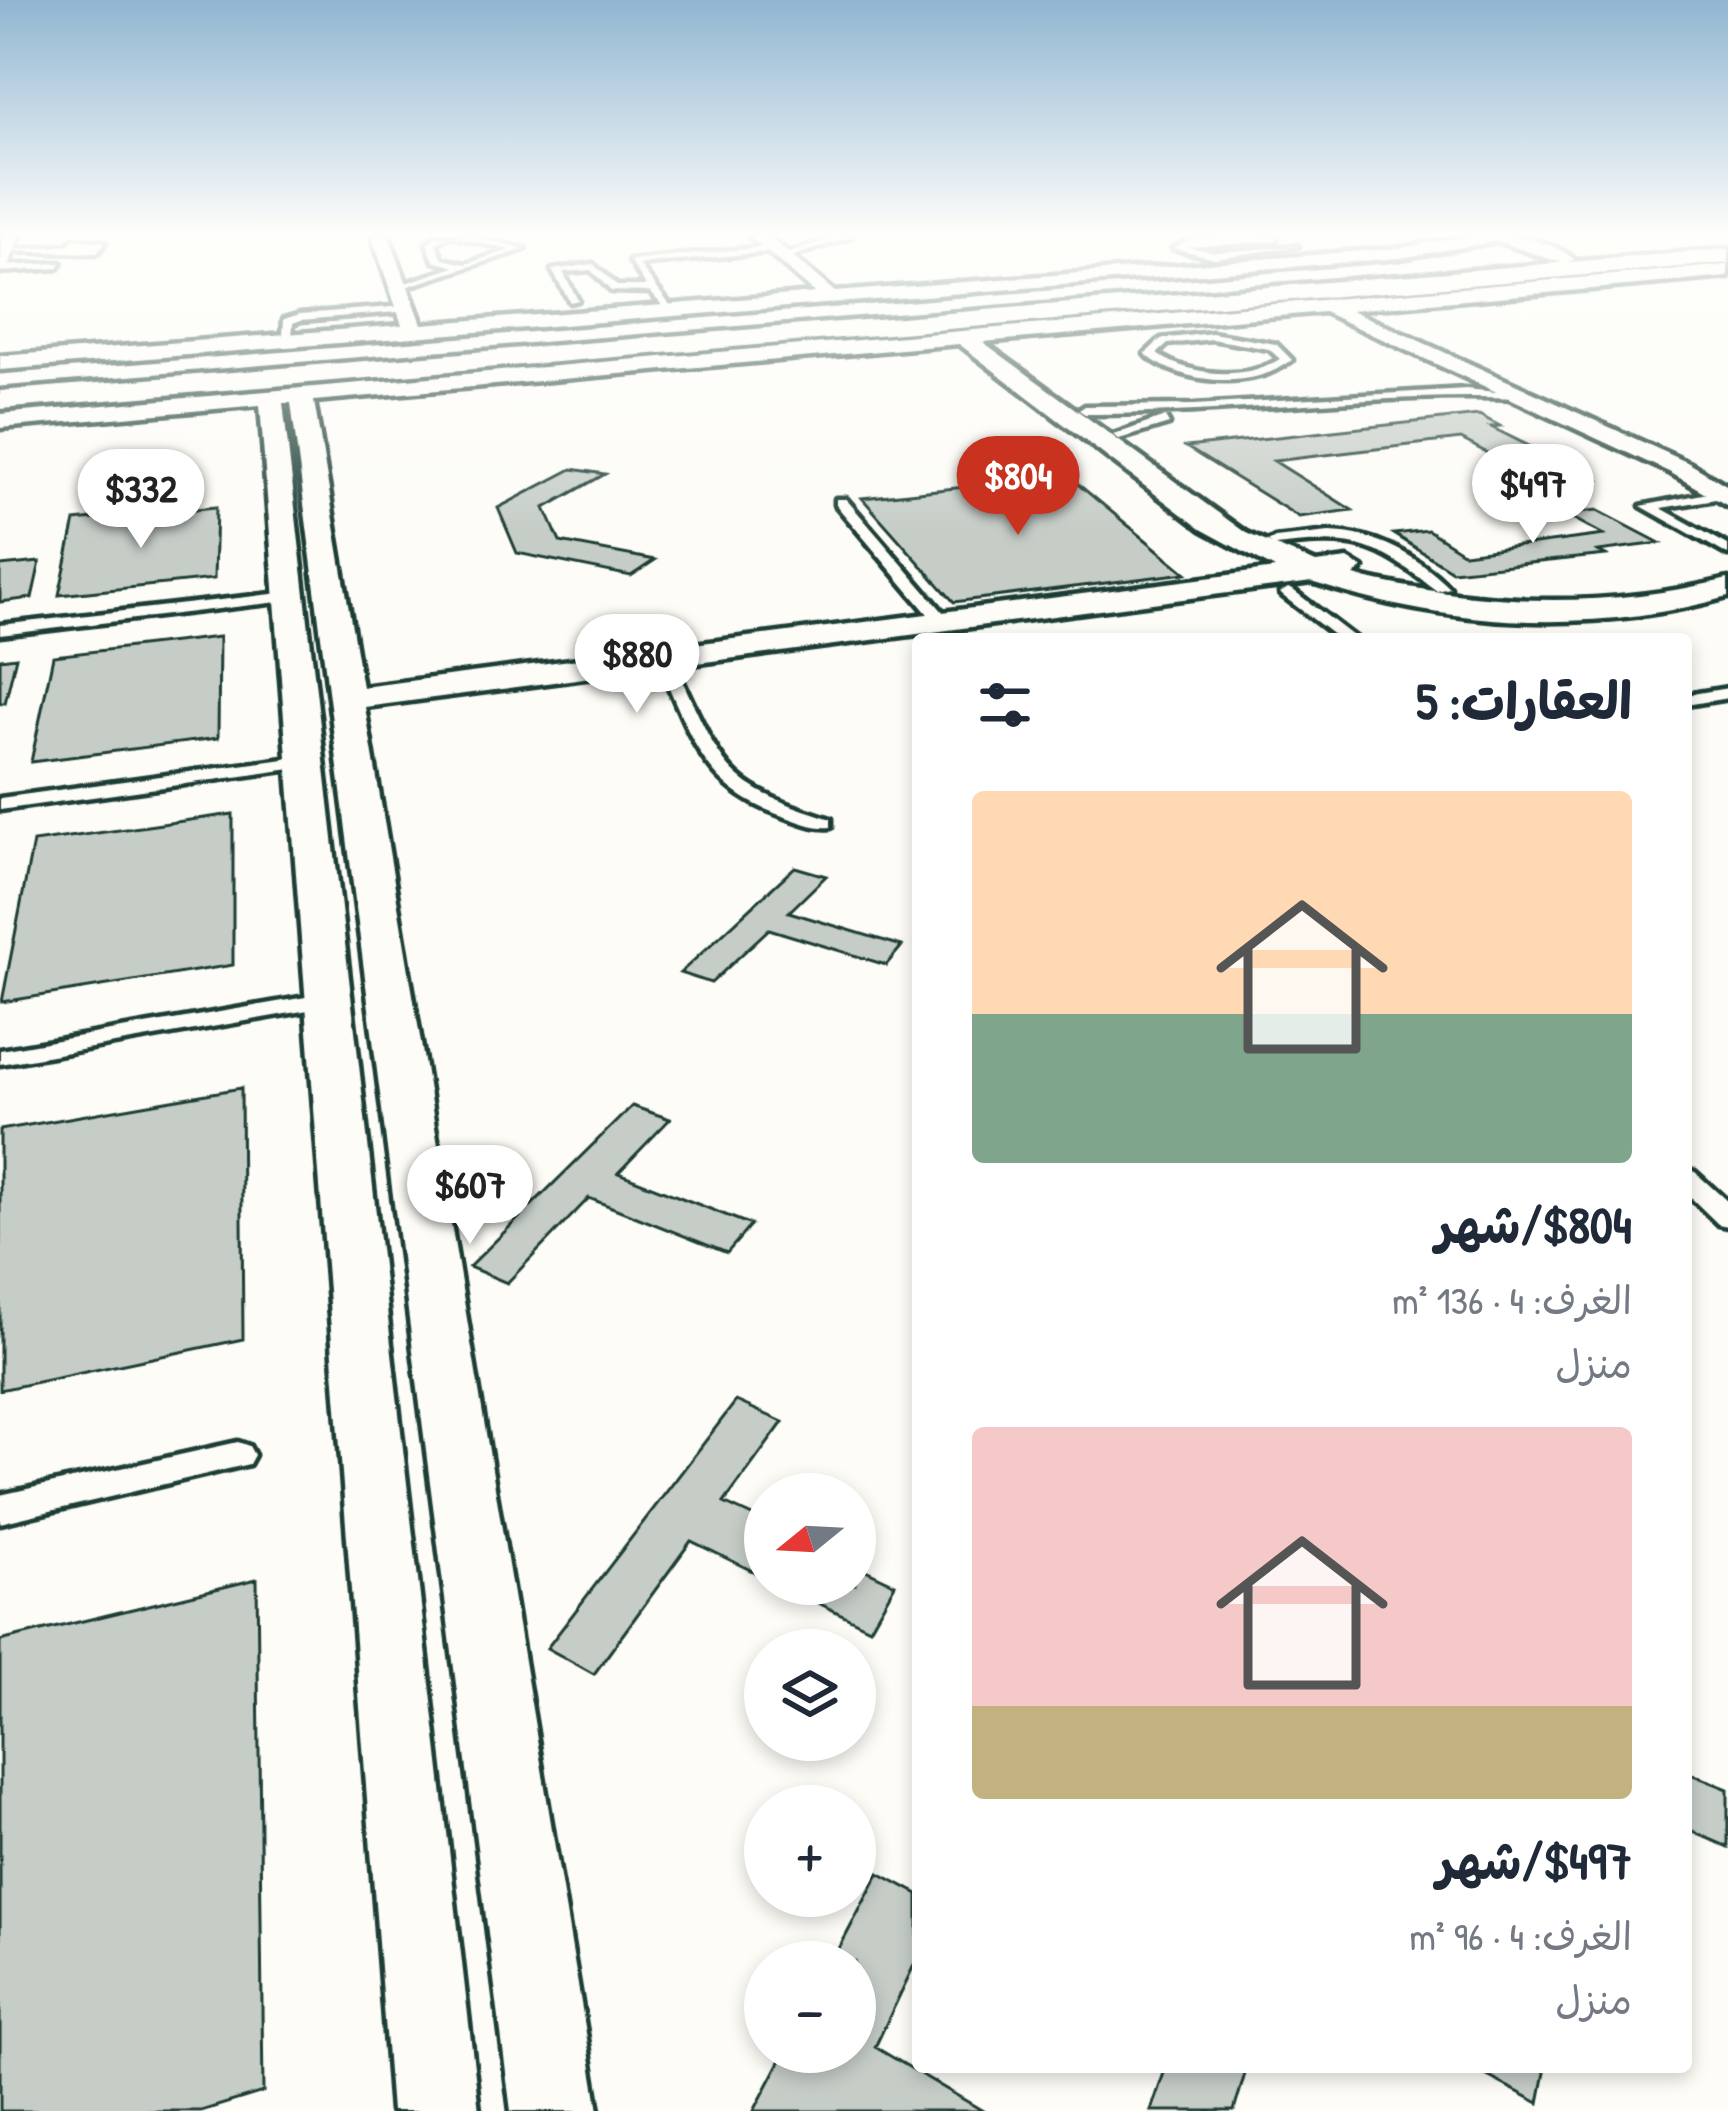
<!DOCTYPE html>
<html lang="ar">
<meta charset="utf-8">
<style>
:root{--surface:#fff;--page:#f6f6f7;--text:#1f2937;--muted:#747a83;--accent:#c8321e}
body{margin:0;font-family:"Patrick Hand","Playpen Sans Arabic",sans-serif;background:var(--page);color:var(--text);direction:rtl;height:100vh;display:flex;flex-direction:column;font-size:45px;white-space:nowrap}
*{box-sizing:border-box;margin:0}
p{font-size:39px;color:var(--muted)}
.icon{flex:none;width:66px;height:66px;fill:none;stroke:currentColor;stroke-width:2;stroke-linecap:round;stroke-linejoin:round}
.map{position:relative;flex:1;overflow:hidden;direction:ltr}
.details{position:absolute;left:912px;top:633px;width:780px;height:1440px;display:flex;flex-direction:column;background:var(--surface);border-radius:12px;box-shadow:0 6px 18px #0003;direction:rtl}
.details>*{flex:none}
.needle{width:78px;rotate:252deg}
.tools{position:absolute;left:744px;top:1473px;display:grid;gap:24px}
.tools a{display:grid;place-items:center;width:132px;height:132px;border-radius:50%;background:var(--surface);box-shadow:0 6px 18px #0003;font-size:60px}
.price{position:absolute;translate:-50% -102px;padding:0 27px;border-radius:42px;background:#fff;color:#222;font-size:39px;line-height:78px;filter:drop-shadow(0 3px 6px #0008)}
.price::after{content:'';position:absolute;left:50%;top:72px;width:36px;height:27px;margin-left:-18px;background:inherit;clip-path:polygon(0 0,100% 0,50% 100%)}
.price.active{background:var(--accent);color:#fff}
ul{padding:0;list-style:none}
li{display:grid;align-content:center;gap:24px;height:636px;padding:0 60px}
li span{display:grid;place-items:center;height:372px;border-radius:12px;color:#555}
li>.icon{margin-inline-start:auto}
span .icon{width:216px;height:216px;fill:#fffc;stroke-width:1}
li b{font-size:51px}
h2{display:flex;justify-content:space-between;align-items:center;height:144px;padding:0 60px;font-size:51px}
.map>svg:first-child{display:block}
.building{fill:#c6cdc7;stroke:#1f3d34;stroke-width:3}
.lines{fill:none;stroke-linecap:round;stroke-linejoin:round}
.service-casing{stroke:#1f3d34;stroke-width:9}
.minor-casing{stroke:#1f3d34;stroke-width:9}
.tertiary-casing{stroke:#1f3d34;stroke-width:9}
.service{fill:#fdfcf7;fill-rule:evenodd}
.minor{fill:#fdfcf7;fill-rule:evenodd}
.tertiary{fill:#fdfcf7;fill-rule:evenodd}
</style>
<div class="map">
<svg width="1728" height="2111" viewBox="0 0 1728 2111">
<rect width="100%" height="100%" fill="#fdfcf7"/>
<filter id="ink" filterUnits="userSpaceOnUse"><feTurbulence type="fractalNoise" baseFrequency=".00833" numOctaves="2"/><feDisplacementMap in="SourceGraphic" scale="24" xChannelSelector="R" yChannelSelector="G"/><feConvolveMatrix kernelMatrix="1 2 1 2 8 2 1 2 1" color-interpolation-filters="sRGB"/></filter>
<g filter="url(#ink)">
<path class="building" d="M1479 415 1500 426 1491 427 1597 480 1549 486 1461 439 1274 461 1352 510 1299 517 1186 447Z
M572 469 605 474 545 508 560 542 655 560 631 576 517 553 498 508Z
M1068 476 1186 573 954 602 862 498Z
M216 507 214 579 59 595 75 521Z
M1597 510 1660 543 1598 551 1606 555 1452 571 1394 534 1428 530 1464 553 1604 535 1565 514Z
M40 562 32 598 0 602V566Z
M219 637 218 738 31 762 53 656Z
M16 657 5 703H0V659Z
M233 814V965L2 1002 33 842Z
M795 867 826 876 789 912 902 946 886 965 769 929 711 983 680 973Z
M241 1088 243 1339 0 1390V1130Z
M632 1106 670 1119 618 1173 751 1225 727 1253 589 1198 507 1283 469 1267Z
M736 1401 783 1422 724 1503 765 1522V1577L691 1541 594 1674 547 1648Z
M855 1565 895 1584 870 1628 779 1584H855Z
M257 1579 263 2092 201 2111H0V1641Z
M1686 1772 1728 1789V1847L1686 1829Z
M879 1873 918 1894V1957L875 2047 983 2111H754L785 2052H855V1962H832Z
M1166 2067H1247L1234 2111H1151Z
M1470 2067H1546L1539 2103Z"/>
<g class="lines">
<defs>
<path id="service" d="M437 236H448L436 244 443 259 466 264 510 250 452 236H471L525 249 396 290V286L455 267 434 261 427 243Z
M838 236H852L785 259 778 257Z
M1278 236 1275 241 1187 247 1215 252 1298 246 1215 258 1173 248 1194 238Z
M74 239 105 242 97 253 2 251 68 245Z
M773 246 776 251 639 265 670 305 665 308 650 292 611 291 591 270 563 272 578 300 570 302 552 270 593 264 617 286H646L630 261Z
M61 263 58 268 0 272V266Z
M406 306 410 311 301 320 293 323 292 337 283 335 284 319 300 314Z
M1212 333 1276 344 1292 360C1254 390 1181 385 1145 354L1161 339ZM1212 339 1269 349 1280 359C1245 381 1190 376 1157 354L1168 344Z
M1466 389 1527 395 1521 398C1375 392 1231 415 1085 414L1079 410 1085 406 1194 405Z
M1165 417 1169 424 1119 439 1113 435Z
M1723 490 1728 492V497L1661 508 1728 545V555L1641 506Z
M836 499H846L950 620V626H938L836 505Z
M1329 532C1377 533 1416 555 1450 588L1437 591C1372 541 1356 537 1275 546L1268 542 1275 538Z
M1288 588 1293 590 1357 639H1339L1283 596 1280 593Z
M290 592 298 597 295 600 0 635V625Z
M672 671 680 676C726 773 725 785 831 819V827C816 829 801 822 786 817 707 791 695 746 664 676Z
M1728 688V698L1686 705V695Z
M306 756 313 758V766L0 810V798Z
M329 993 340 1000 337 1005 0 1064V1050Z
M1686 1169 1695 1172 1728 1202V1226L1718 1224 1686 1193Z
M238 1442 249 1446 254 1455 249 1464 0 1523V1495Z"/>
<path id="minor" d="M3 236H20L9 265 0 270Z
M372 236H389L422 324 815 293 749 236H768L835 292 1400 248C1456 238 1525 222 1574 259L1565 264 1497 241 1400 258 0 370V356L402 325Z
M1728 265V277L1351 310 1689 463 1728 486V506L1671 473 1324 312 983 342 1246 533 1316 563 1348 559 1363 568 1354 576C1481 605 1601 610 1728 579V597C1593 635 1445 627 1312 582L365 707 599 2111H511L291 403H283L479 2111H391L260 405 0 428V414ZM959 344 1201 529 1275 569 362 687 314 401Z"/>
<path id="tertiary" d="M1728 249V263L0 409V391Z"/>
</defs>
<use href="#service" class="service-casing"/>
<use href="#minor" class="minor-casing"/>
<use href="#tertiary" class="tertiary-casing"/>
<use href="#service" class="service"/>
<use href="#minor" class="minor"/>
<use href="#tertiary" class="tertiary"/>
</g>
</g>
<linearGradient id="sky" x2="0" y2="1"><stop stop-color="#91b6d2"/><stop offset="0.44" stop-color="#fefefb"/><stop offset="1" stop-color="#fefefb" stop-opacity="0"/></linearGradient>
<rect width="1728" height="532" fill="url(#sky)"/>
</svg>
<div class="tools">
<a><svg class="needle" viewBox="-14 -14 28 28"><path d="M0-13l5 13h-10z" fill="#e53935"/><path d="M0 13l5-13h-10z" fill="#747a83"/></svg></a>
<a><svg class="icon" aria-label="layers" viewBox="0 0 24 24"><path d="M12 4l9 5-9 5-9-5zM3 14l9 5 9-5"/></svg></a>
<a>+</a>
<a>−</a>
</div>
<b class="price active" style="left:1018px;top:538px">$804</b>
<b class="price" style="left:1533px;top:546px">$497</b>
<b class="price" style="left:141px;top:551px">$332</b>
<b class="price" style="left:637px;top:716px">$880</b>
<b class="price" style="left:470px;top:1247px">$607</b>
<section class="details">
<h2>العقارات: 5<svg class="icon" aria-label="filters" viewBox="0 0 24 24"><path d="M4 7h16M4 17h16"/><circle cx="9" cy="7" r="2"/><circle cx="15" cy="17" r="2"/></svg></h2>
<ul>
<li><span style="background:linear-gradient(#ffd9b3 60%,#7fa58c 0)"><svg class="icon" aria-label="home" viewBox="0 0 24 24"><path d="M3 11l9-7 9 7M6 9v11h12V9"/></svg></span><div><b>$804/شهر</b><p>الغرف: 4 · 136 m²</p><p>منزل</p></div></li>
<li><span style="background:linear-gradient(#f6c9c9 75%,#c2b280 0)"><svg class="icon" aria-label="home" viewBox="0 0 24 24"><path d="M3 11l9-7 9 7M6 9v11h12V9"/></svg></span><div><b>$497/شهر</b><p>الغرف: 4 · 96 m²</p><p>منزل</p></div></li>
</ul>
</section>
</div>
